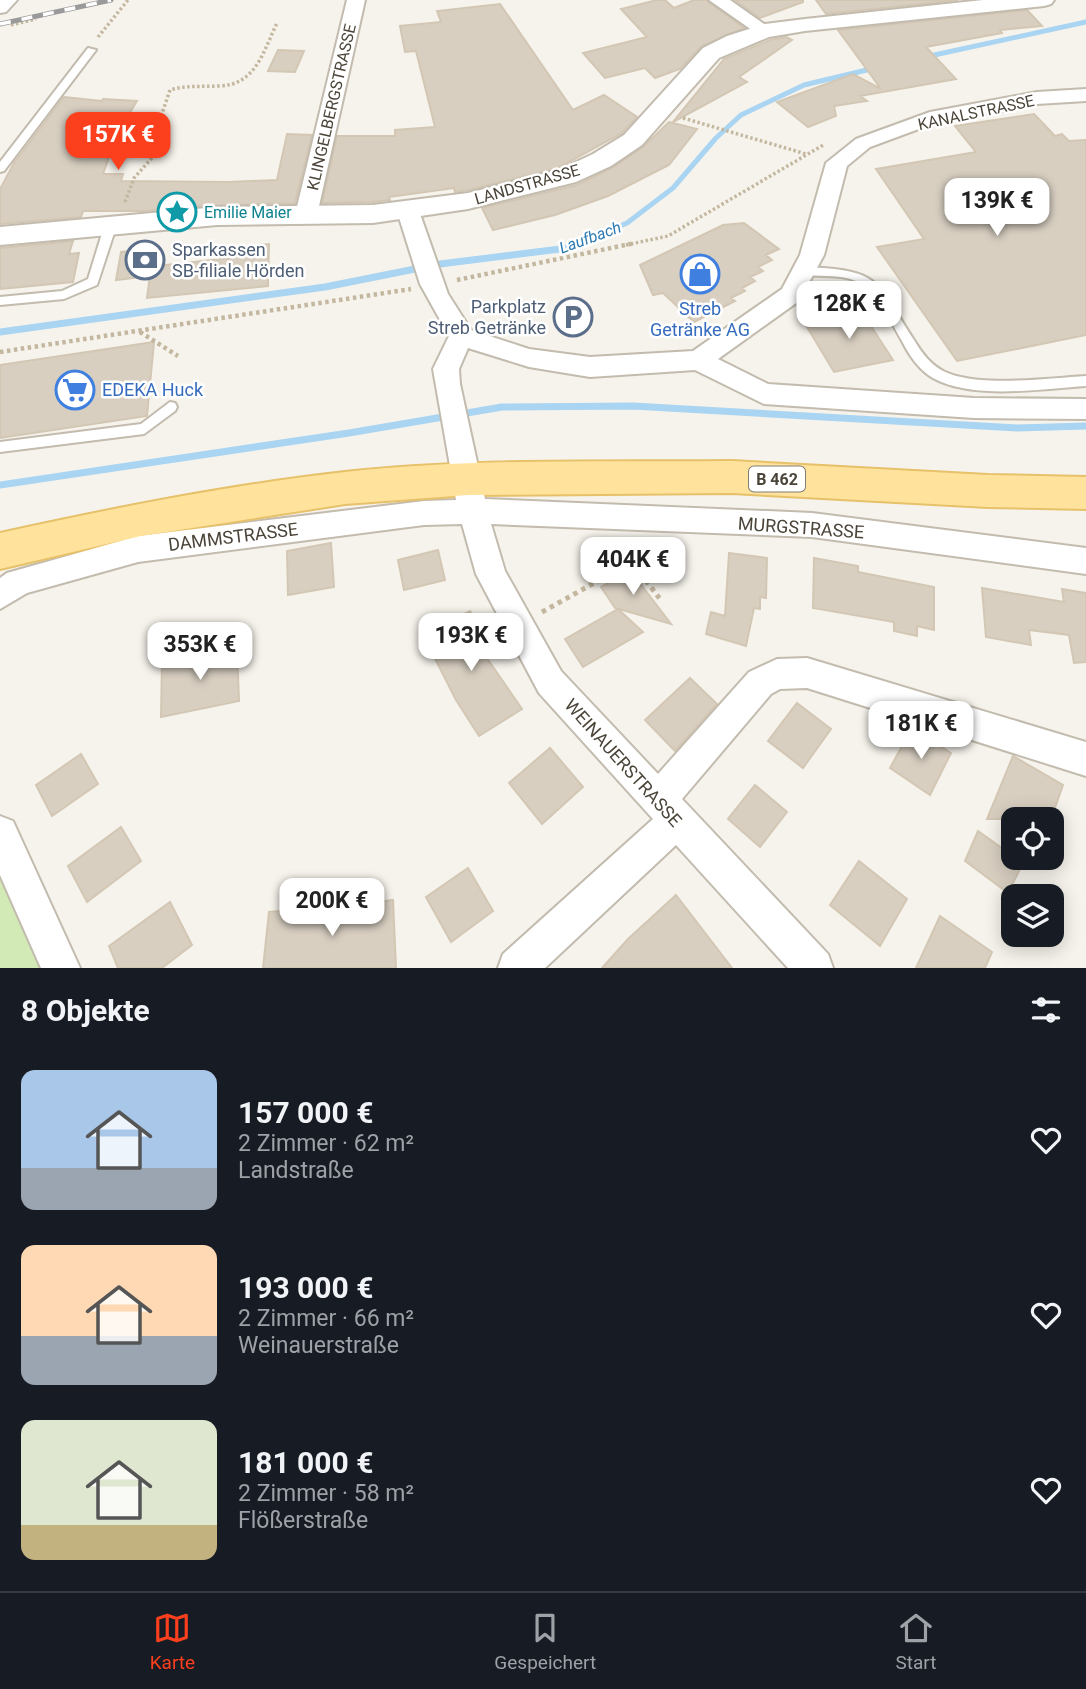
<!DOCTYPE html>
<html lang="de">
<meta charset="utf-8">
<style>
:root{--surface:#171b24;--page:#242831;--text:#f1f3f6;--muted:#9ea1a6;--line:#363941;--accent:#fc3f1d}
body{margin:0;font-family:Roboto,sans-serif;background:var(--page);color:var(--text);height:100vh;display:flex;flex-direction:column;font-size:26px;white-space:nowrap}
*{box-sizing:border-box;margin:0}
p{font-size:23px;color:var(--muted)}
.icon{flex:none;width:38px;height:38px;fill:none;stroke:currentColor;stroke-width:2;stroke-linecap:round;stroke-linejoin:round}
.map{position:relative;height:968px;overflow:hidden}
.details{display:flex;flex-direction:column;background:var(--surface);flex:1}
.details>*{flex:none}
.tools{position:absolute;left:1001px;top:807px;display:grid;gap:14px}
.tools a{display:grid;place-items:center;width:63px;height:63px;border-radius:14px;background:var(--surface);box-shadow:0 4px 18px #0003;font-size:35px}
.price{position:absolute;translate:-50% -60px;padding:0 16px;border-radius:14px;background:#fff;color:#222;font-size:23px;line-height:46px;filter:drop-shadow(0 2px 4px #0008)}
.price::after{content:'';position:absolute;left:50%;top:42px;width:21px;height:16px;margin-left:-10px;background:inherit;clip-path:polygon(0 0,100% 0,50% 100%)}
.price.current{background:var(--accent);color:#fff}
ul{padding:0;list-style:none}
li{display:flex;align-items:center;gap:21px;height:175px;padding:0 21px}
li span{display:grid;place-items:center;flex:none;width:196px;height:140px;border-radius:14px;color:#555}
li>.icon{margin-inline-start:auto}
span .icon{width:84px;height:84px;fill:#fffc;stroke-width:1}
li b{font-size:30px}
h2{display:flex;justify-content:space-between;align-items:center;height:84px;padding:0 21px;font-size:30px}
.tab-bar{display:flex;justify-content:space-around;align-items:center;height:98px;border-top:2px solid var(--line);background:var(--surface);font-size:19px;color:var(--muted)}
.tab-bar a{display:grid;justify-items:center;gap:4px}
.tab-bar .current{color:var(--accent)}
.map>svg:first-child{display:block}
.green{fill:#d2eab5}
.lines{fill:none;stroke-linecap:round;stroke-linejoin:round}
.stream-far1{stroke:#a9d4f2;stroke-width:5}
.stream{stroke:#a9d4f2;stroke-width:7}
.building{fill:#d8cfc1;stroke:#d3c7b4;stroke-width:2}
.service-casing{stroke:#c2bbae;stroke-width:4}
.minor-casing{stroke:#c2bbae;stroke-width:4}
.tertiary-casing{stroke:#c2bbae;stroke-width:4}
.primary-casing{stroke:#e6c16a;stroke-width:4}
.path-far2{stroke:#c4b79f;stroke-width:3.5;stroke-dasharray:2.5 2.5;stroke-linecap:butt}
.path-far1{stroke:#c4b79f;stroke-width:4.5;stroke-dasharray:3.5 3.5;stroke-linecap:butt}
.path{stroke:#c4b79f;stroke-width:5;stroke-dasharray:4.5 4.5;stroke-linecap:butt}
.service{fill:#fff;fill-rule:evenodd}
.minor{fill:#fff;fill-rule:evenodd}
.tertiary{fill:#fff;fill-rule:evenodd}
.primary{fill:#ffe39c;fill-rule:evenodd}
.rail-casing{stroke:#9a9a9a;stroke-width:5}
.rail{stroke:#fff;stroke-width:3.5;stroke-dasharray:11;stroke-linecap:butt}
.tree{fill:#97b381}
.labels{text-anchor:middle;stroke-width:5;stroke-linejoin:round;paint-order:stroke}
.far-street-label{font-size:16px;fill:#4b4439;stroke:#fff}
.far-culture-label{font-size:16px;fill:#0d838f;stroke:#fff;text-anchor:start}
.far-water-label{font-size:16px;font-style:italic;fill:#2e7ab2;stroke:#fff}
.shield{fill:#fff;stroke:#817c74;stroke-width:2}
.shield-label{font-size:16px;font-weight:bold;fill:#4b4439}
.service-label{font-size:18px;fill:#4e5e75;stroke:#fff;text-anchor:start}
.shop-label{font-size:18px;fill:#366cbe;stroke:#fff}
.street-label{font-size:18px;fill:#4b4439;stroke:#fff}
</style>
<div class="map">
<svg width="1086" height="968" viewBox="0 0 1086 968">
<rect width="100%" height="100%" fill="#f6f3ec"/>
<path class="green" d="M0 852 54 968H0Z"/>
<g class="lines">
<path class="stream-far1" d="M925 57 1086 22
M576 245 627 223 673 188 716 138 741 115 804 85 875 68"/>
<path class="stream" d="M0 332 325 287 440 264 568 248 580 243
M0 485 349 433 502 407 633 406 1017 428 1086 426"/>
</g>
<path class="building" d="M657 0H665L674 8 694 0H706L744 28 702 46 680 69 655 78 645 68 605 78 583 53 647 37 621 9Z
M735 0H803V2L760 18Z
M816 0H958L826 14Z
M500 4 573 110 604 95 637 117 622 133 558 168 468 190 455 192 454 188 389 197 390 200 373 202 322 203 337 136H395V130L435 127 416 51 405 52 400 26 441 22 437 11Z
M1027 10 1042 26 1000 30 1002 33 926 47 956 79 860 96 867 101 834 106 836 116 808 127 777 102 853 74 881 89 838 30Z
M786 37 792 40 739 77 747 82 673 122 724 59 770 40Z
M278 50 304 51 295 72 268 71Z
M64 97 102 101 103 99 137 101 118 132 103 174H123L121 181 228 182 277 180 287 134 312 135 295 203 163 207 162 209 145 211H83L81 217 0 224V189L14 163Z
M1034 114 1055 136 1062 134 1069 141 1086 140V335L957 361 877 247 924 239 876 169 976 152 955 126Z
M669 122 697 129 669 165 608 196 555 215 493 230 482 208 577 185 612 168 643 147Z
M744 223 779 249 766 255 772 260 758 267 763 271 750 277 755 281 742 288 745 291 731 298 735 301 694 322 663 293 653 295 640 265 723 225Z
M73 241 69 254 79 253 73 282 0 289V248Z
M269 244 268 286 147 298 150 276 116 280 121 252 158 248 156 266 231 258 232 248Z
M858 306 893 360 834 372 807 327 836 322 830 312Z
M154 342 147 416 0 438V365Z
M331 543 334 587 288 595 287 551Z
M438 550 445 580 404 590 398 560Z
M729 553 767 558 766 598 760 597V609L754 608 746 646 706 634 711 612 725 616Z
M814 558 858 566V572L934 587V630L917 626V636L894 631V622L813 608Z
M630 570 671 624 615 608 601 587Z
M982 588 1064 602 1062 589 1086 593V662L1074 663 1069 635 1029 630 1031 645 986 637Z
M618 609 643 632 583 667 565 639Z
M470 611 488 644 480 648 522 709 479 736 456 700 423 635Z
M237 648 239 701 161 717 162 663Z
M690 678 717 704 675 751 645 720Z
M797 703 831 729 803 768 768 741Z
M912 728 951 753 930 795 890 768Z
M550 748 583 787 542 824 509 783Z
M81 754 98 784 52 816 36 785Z
M1013 756 1063 785 1051 819H987Z
M755 785 787 812 760 847 728 819Z
M121 827 141 861 87 902 68 866Z
M978 831 1023 863 1008 893 965 861Z
M859 861 907 899 880 946 830 905Z
M468 868 493 911 451 942 426 897Z
M676 895 732 968H602L628 939Z
M393 900 396 968H263L269 912 317 908V911Z
M170 902 192 945 162 968H118L109 946Z
M940 916 992 952 985 968H916Z"/>
<g class="lines">
<defs>
<path id="service" d="M88 48 96 50 4 171 0 172V162Z
M110 223 116 227 97 285 64 299 0 305V297L62 291 88 279 104 227Z
M804 267C882 270 875 280 914 340 921 352 930 364 943 371 976 388 1049 378 1086 376V386C1042 389 972 400 933 378 919 370 909 355 902 341 890 321 880 294 858 282 840 273 818 278 800 274V268Z
M170 402 175 403 177 407 175 411 144 434 0 452V442L141 424Z"/>
<path id="minor" d="M0 0H17L6 12 0 13Z
M347 0H365L317 215 314 220 306 222 298 220 295 215Z
M709 0H730L774 31 765 37 759 35Z
M1086 89V101L1037 104 935 123 870 147 847 166 824 255 799 301 718 359 768 384 974 398 1086 399V419L974 418 764 404 695 370 590 377 529 367 468 348 459 369 460 384 485 499 812 513 1086 548V574L812 537 491 524 505 571 561 671 658 774 749 672 777 659 807 658 1086 742V776L807 688 780 689 771 694 682 799 828 954 833 968H788L676 845 545 968H498L503 954 653 819 539 693 476 574 462 524 424 525 138 562 27 593 0 609V578L7 573 138 536 424 501 456 500 433 369 449 336 420 284 397 211 400 206 408 204 416 206 419 211 448 294 471 330 529 349 590 357 693 351 782 289 800 255 826 163 856 139 930 112 1037 92Z
M0 816 13 821 80 968H41L0 875Z"/>
<path id="tertiary" d="M983 0H1054L1051 4 1044 6 805 31 769 37 719 58 642 145 611 166 576 182 468 209 373 223 217 225 0 245V227L217 207 373 205 468 193 559 170 593 154 624 135 703 48 727 36 765 24 805 19Z"/>
<path id="primary" d="M732 461 988 475 1086 477V509L988 507 732 493 468 495 345 504 141 536 0 569V533C114 508 229 485 345 472 473 458 603 462 732 461Z"/>
</defs>
<use href="#service" class="service-casing"/>
<use href="#minor" class="minor-casing"/>
<use href="#tertiary" class="tertiary-casing"/>
<use href="#primary" class="primary-casing"/>
<path class="path-far2" d="M11 25 36 19
M98 37 128 0
M683 118 806 154
M125 202 134 178 160 149 161 138 156 131 170 90C186 85 202 87 219 86 256 85 263 52 277 23
M626 245 668 236 825 144"/>
<path class="path-far1" d="M457 280 635 243
M140 332 178 356
M0 352 411 289
M617 541 631 560
M635 560 659 545"/>
<path class="path" d="M630 559 632 562 637 559
M542 612 632 562 660 599"/>
<use href="#service" class="service"/>
<use href="#minor" class="minor"/>
<use href="#tertiary" class="tertiary"/>
<use href="#primary" class="primary"/>
<defs>
<path id="rail" d="M0 24 111 0"/>
</defs>
<use href="#rail" class="rail-casing"/>
<use href="#rail" class="rail"/>
</g>
<circle class="tree" cx="148" cy="149" r="8"/>
<defs>
<symbol id="sight-ring" viewBox="-11 -11 22 22"><circle r="9.5" fill="#fff" stroke="#0f9aa8" stroke-width="1.5"/><path d="M0-6L1.8-2.2L6-1.7L2.9 1.2L3.7 5.4L0 3.3L-3.7 5.4L-2.9 1.2L-6-1.7L-1.8-2.2Z" fill="#0f9aa8"/></symbol>
<symbol id="bank-ring" viewBox="-11 -11 22 22"><circle r="9.5" fill="#fff" stroke="#5c6f8a" stroke-width="1.5"/><path d="M-6-4H6V4H-6ZM0-2.3a2.3 2.3 0 1 0 0 4.6a2.3 2.3 0 1 0 0-4.6Z" fill="#5c6f8a"/></symbol>
<symbol id="shop-ring" viewBox="-11 -11 22 22"><circle r="9.5" fill="#fff" stroke="#3f7fe0" stroke-width="1.5"/><path d="M-5-2.5h2.3a2.7 3.5 0 0 1 5.4 0H5L5.5 6h-11ZM-1.5-2.5h3a1.5 2.3 0 0 0-3 0Z" fill="#3f7fe0"/></symbol>
<symbol id="parking-ring" viewBox="-11 -11 22 22"><circle r="9.5" fill="#fff" stroke="#5c6f8a" stroke-width="1.5"/><path d="M-3.5-5.5H1a3.5 3.5 0 0 1 0 7H-1V5.5H-3.5ZM-1-3.4V-.6H.8a1.4 1.4 0 0 0 0-2.8Z" fill="#5c6f8a"/></symbol>
<symbol id="supermarket-ring" viewBox="-11 -11 22 22"><circle r="9.5" fill="#fff" stroke="#3f7fe0" stroke-width="1.5"/><path d="M-6-5.5h2.5l.6 2H6L4.5 2H-2.5L-4.4-4H-6ZM-1.5 3.2a1.3 1.3 0 1 0 .1 0ZM3 3.2a1.3 1.3 0 1 0 .1 0Z" fill="#3f7fe0"/></symbol>
</defs>
<g fill-rule="evenodd">
<use href="#sight-ring" x="155" y="190" width="44" height="44"/>
<use href="#bank-ring" x="123" y="238" width="44" height="44"/>
<use href="#shop-ring" x="678" y="252" width="44" height="44"/>
<use href="#parking-ring" x="551" y="295" width="44" height="44"/>
<use href="#supermarket-ring" x="53" y="368" width="44" height="44"/>
</g>
<g class="labels">
<g class="far-street-label">
<text transform="translate(331 107) rotate(-77)" y="6">KLINGELBERGSTRASSE</text>
<text transform="translate(976 112) rotate(-12)" y="6">KANALSTRASSE</text>
<text transform="translate(527 184) rotate(-16)" y="6">LANDSTRASSE</text>
</g>
<g class="far-culture-label">
<text x="204" y="218">Emilie Maier</text>
</g>
<g class="far-water-label">
<text transform="translate(590 237) rotate(-20)" y="6">Laufbach</text>
</g>
<rect class="shield" x="749" y="466.5" width="56" height="25" rx="5"/>
<g class="shield-label">
<text x="777" y="485">B 462</text>
</g>
<g class="service-label">
<text x="172" y="256">Sparkassen<tspan x="172" dy="21">SB-filiale Hörden</tspan></text>
<text x="546" y="313" text-anchor="end">Parkplatz<tspan x="546" dy="21">Streb Getränke</tspan></text>
</g>
<g class="shop-label">
<text x="700" y="315">Streb<tspan x="700" dy="21">Getränke AG</tspan></text>
<text x="102" y="396" text-anchor="start">EDEKA Huck</text>
</g>
<g class="street-label">
<text transform="translate(801 528) rotate(4)" y="6">MURGSTRASSE</text>
<text transform="translate(233 537) rotate(-7)" y="6">DAMMSTRASSE</text>
<text transform="translate(623 763) rotate(48)" y="6">WEINAUERSTRASSE</text>
</g>
</g>
</svg>
<div class="tools">
<a><svg class="icon" aria-label="locate" viewBox="0 0 24 24"><circle cx="12" cy="12" r="6"/><path d="M12 2v4M12 18v4M2 12h4M18 12h4"/></svg></a>
<a><svg class="icon" aria-label="layers" viewBox="0 0 24 24"><path d="M12 4l9 5-9 5-9-5zM3 14l9 5 9-5"/></svg></a>
</div>
<b class="price current" style="left:118px;top:172px">157K €</b>
<b class="price" style="left:997px;top:238px">139K €</b>
<b class="price" style="left:849px;top:341px">128K €</b>
<b class="price" style="left:633px;top:597px">404K €</b>
<b class="price" style="left:471px;top:673px">193K €</b>
<b class="price" style="left:200px;top:682px">353K €</b>
<b class="price" style="left:921px;top:761px">181K €</b>
<b class="price" style="left:332px;top:938px">200K €</b>
</div>
<section class="details">
<h2>8 Objekte<svg class="icon" aria-label="filters" viewBox="0 0 24 24"><path d="M4 7h16M4 17h16"/><circle cx="9" cy="7" r="2"/><circle cx="15" cy="17" r="2"/></svg></h2>
<ul>
<li><span style="background:linear-gradient(#a9c7e8 70%,#9aa5b1 0)"><svg class="icon" aria-label="home" viewBox="0 0 24 24"><path d="M3 11l9-7 9 7M6 9v11h12V9"/></svg></span><div><b>157 000 €</b><p>2 Zimmer · 62 m²</p><p>Landstraße</p></div><svg class="icon" aria-label="heart" viewBox="0 0 24 24"><path d="M12 20l-8-8c-3-5 5-10 8-4 3-6 11-1 8 4z"/></svg></li>
<li><span style="background:linear-gradient(#ffd9b3 65%,#9aa5b1 0)"><svg class="icon" aria-label="home" viewBox="0 0 24 24"><path d="M3 11l9-7 9 7M6 9v11h12V9"/></svg></span><div><b>193 000 €</b><p>2 Zimmer · 66 m²</p><p>Weinauerstraße</p></div><svg class="icon" aria-label="heart" viewBox="0 0 24 24"><path d="M12 20l-8-8c-3-5 5-10 8-4 3-6 11-1 8 4z"/></svg></li>
<li><span style="background:linear-gradient(#dfe7d0 75%,#c2b280 0)"><svg class="icon" aria-label="home" viewBox="0 0 24 24"><path d="M3 11l9-7 9 7M6 9v11h12V9"/></svg></span><div><b>181 000 €</b><p>2 Zimmer · 58 m²</p><p>Flößerstraße</p></div><svg class="icon" aria-label="heart" viewBox="0 0 24 24"><path d="M12 20l-8-8c-3-5 5-10 8-4 3-6 11-1 8 4z"/></svg></li>
</ul>
</section>
<nav class="tab-bar">
<a class="current"><svg class="icon" aria-label="map" viewBox="0 0 24 24"><path d="M3 6l6-2 6 2 6-2v14l-6 2-6-2-6 2zM9 4v14M15 6v14"/></svg>Karte</a>
<a><svg class="icon" aria-label="saved" viewBox="0 0 24 24"><path d="M7 4h10v16l-5-4-5 4z"/></svg>Gespeichert</a>
<a><svg class="icon" aria-label="home" viewBox="0 0 24 24"><path d="M3 11l9-7 9 7M6 9v11h12V9"/></svg>Start</a>
</nav>
